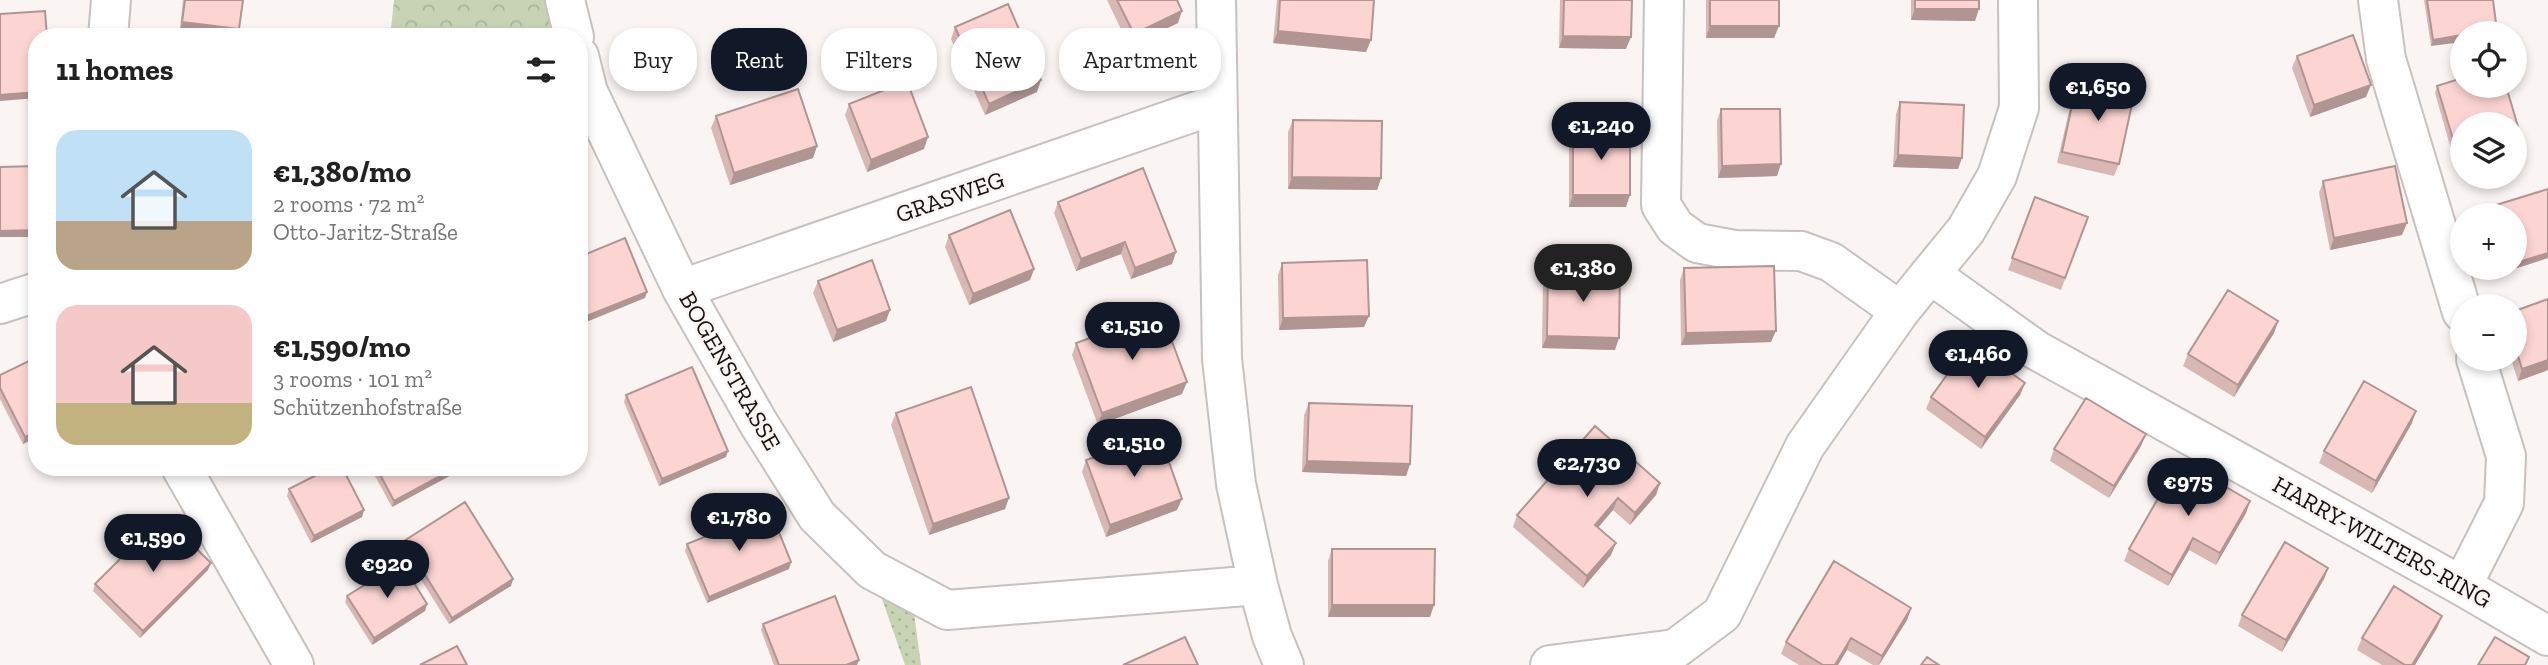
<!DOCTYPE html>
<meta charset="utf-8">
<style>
:root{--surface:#fff;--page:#f2f2f2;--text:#222;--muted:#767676;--accent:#111827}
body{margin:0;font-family:"Zilla Slab",serif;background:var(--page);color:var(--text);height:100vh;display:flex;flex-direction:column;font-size:26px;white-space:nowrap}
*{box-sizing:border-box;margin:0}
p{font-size:23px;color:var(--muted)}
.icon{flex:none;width:38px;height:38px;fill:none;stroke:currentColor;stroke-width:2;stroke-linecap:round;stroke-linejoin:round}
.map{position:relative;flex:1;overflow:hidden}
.drawer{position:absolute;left:28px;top:28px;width:560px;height:448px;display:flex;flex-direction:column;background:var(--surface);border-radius:28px;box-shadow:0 4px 10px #0003}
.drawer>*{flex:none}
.top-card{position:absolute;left:609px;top:28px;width:665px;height:63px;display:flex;gap:14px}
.tools{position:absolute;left:2450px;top:21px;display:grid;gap:14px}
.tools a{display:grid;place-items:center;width:77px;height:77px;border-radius:50%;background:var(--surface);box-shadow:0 4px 10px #0003;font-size:35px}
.price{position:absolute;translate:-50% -60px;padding:0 16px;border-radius:24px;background:var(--accent);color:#fff;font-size:23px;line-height:46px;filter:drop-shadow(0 2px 4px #0008)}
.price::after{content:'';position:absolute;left:50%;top:42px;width:21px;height:16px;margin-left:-10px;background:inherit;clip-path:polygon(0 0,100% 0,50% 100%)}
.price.selected{background:#222;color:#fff}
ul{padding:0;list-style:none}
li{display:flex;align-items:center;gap:21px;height:175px;padding:0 28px}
li span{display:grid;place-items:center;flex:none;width:196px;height:140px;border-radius:21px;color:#555}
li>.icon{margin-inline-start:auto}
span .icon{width:84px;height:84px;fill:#fffc;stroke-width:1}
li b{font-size:30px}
h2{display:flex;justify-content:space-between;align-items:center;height:84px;padding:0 28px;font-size:30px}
.pill{padding:0 24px;border-radius:28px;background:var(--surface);box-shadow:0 4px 10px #0003;font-size:24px;line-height:63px}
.pill.selected{background:var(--accent);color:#fff}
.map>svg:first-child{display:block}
.grass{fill:url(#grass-dots)}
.park{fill:url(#park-crowns)}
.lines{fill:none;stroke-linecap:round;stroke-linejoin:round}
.minor-casing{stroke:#c7c1bf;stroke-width:42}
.minor{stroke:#fff;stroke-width:38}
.wall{fill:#d9b7b5}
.shaded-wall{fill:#b09593}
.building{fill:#fcd5d2;stroke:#b09593;stroke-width:2}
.labels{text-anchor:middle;stroke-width:5;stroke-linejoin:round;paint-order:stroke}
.street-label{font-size:24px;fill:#151312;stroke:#faf4f2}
</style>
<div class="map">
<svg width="2548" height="665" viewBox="0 0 2548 665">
<defs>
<pattern id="grass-dots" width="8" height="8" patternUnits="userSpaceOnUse" patternTransform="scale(1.75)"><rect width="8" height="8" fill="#c7d3b3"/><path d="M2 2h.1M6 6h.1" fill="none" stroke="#aab499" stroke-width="1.8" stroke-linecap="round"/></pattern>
<pattern id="park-crowns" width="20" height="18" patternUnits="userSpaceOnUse" patternTransform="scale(1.75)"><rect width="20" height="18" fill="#c7d3b3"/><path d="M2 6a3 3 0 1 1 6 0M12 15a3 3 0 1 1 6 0" fill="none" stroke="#aab499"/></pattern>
</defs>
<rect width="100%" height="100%" fill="#faf4f2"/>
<path class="grass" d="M872 570 911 591 921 665H905Z"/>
<path class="park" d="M394 0H565L574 37H390Z"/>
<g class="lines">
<defs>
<path id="minor" d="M565 0 574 37
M1216 0 1222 359 1236 484 1258 585 1272 636 1284 665
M1664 0 1661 205 1675 227 1697 243 1734 250 1801 251 1831 262 1900 311
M2018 0 2019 108 1997 176 1966 230 1930 274 2036 350 2462 586 2548 636
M2378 0 2386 59 2462 312
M108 37 111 0
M579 56 588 92 682 289 759 424 817 516 872 570 947 610 1258 585
M682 289 1217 104
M0 304 37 292
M181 467 294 665
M2462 586 2504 503 2506 456 2476 359
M1550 665 1675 649 1722 614 1805 446 1900 311 1930 274"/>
</defs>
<use href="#minor" class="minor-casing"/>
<use href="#minor" class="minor"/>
</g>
<path class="wall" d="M183 0H243L237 36 180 29Z
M1107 0H1177L1178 23 1129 46Z
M1277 0H1374L1366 52 1273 43Z
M1560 0H1632L1626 49 1559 48Z
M1706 0H1779L1774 38H1706Z
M1911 0H1979L1975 21 1911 20Z
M2424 0H2493L2497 31 2496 33H2462L2431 46Z
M955 27 1037 92 985 115 951 39Z
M2297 56 2366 97 2310 117 2292 68Z
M2077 82 2119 164 2114 176 2057 163 2073 94Z
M2437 86 2519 130 2517 136 2453 156 2435 93Z
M1900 102 1958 169 1893 167 1896 114Z
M849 104 924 149 867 172 845 115Z
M1721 109 1777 176 1718 178 1717 121Z
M716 116 817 146 813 158 730 185 711 128Z
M1293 120 1381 178 1377 190 1288 189V132Z
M1573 129 1626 207H1569V141Z
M2323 181 2402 235 2330 250 2319 193Z
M2548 189V258L2495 275 2493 268H2515V215H2478L2480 210Z
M2035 197 2088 217 2061 290 2008 270Z
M1058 202 1176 252 1172 264 1131 279 1121 254 1076 271 1054 213Z
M949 235 1034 269 1030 280 969 305 945 247Z
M1282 263 1364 327 1279 330 1278 275Z
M1684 268 1771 342 1681 345 1680 280Z
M1548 270 1615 350 1542 348 1543 282Z
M818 281 886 321 833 342 813 293Z
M2548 299V370L2518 381 2511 359H2515V311Z
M2278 321 2274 333 2234 397 2183 366 2188 354Z
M1076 343 1182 394 1098 425 1072 355Z
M37 357V437L23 444 0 399V375Z
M2025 383 2020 395 1981 449 1926 409 1931 397Z
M626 395 726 457 659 486 624 402Z
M1309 403 1410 464 1406 476 1302 472 1304 415Z
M896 413 1005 509 929 535 891 425Z
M2412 423 2372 493 2319 463 2324 451Z
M2141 446 2109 498 2050 461 2054 449Z
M1086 460 1177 510 1106 537 1082 472Z
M370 467H457L455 473 392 507Z
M1660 483 1656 495 1630 525 1613 510 1598 528 1611 555 1583 588 1513 527 1517 515Z
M289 489 364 510 362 517 311 543 287 496Z
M2250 501 2246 513 2216 565 2189 550 2168 586 2124 561 2129 549Z
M404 541 511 586 449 624 401 548Z
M687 544 789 569 707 603 685 551Z
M1332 549 1430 617H1328V561Z
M2328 568 2324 579 2282 652 2238 626 2242 615Z
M208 570 140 638 93 591 95 584Z
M347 596 427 604 425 611 372 645 345 602Z
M1911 608 1907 620 1879 665H1873L1847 650 1838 665H1799L1781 654 1786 642Z
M2442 616 2437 628 2415 665H2382L2357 650 2362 638Z
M763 624 857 665H774L761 630Z"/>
<path class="shaded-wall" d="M1915 9H1979L1975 21 1911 20Z
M1182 11 1178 23 1129 46 1134 34Z
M182 22 239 29 237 36 180 29Z
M1710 26H1779L1774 38H1706Z
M1278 31 1371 40 1366 52 1273 43Z
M2462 35V42L2431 46 2433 40Z
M1563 36 1631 37 1626 49 1559 48Z
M1041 80 1037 92 985 115 989 104Z
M2371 85 2366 97 2310 117 2314 105Z
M37 92V98L0 101V95Z
M2519 130 2517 136 2515 137V131Z
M928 137 924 149 867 172 871 160Z
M817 146 813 158 730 185 734 173Z
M2462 147V153L2453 156 2456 149Z
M1898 155 1962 158 1958 169 1893 167Z
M1781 164 1777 176 1718 178 1722 166Z
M1292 177 1381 178 1377 190 1288 189Z
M1573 195H1630L1626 207H1569Z
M2407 223 2402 235 2330 250 2334 238Z
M37 230 34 237H0V231Z
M1125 242 1121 254 1076 271 1081 259Z
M1176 252 1172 264 1131 279 1135 268Z
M2548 253V258L2495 275 2497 268H2515V263Z
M1034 269 1030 280 969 305 973 294Z
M647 292 645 298 579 325V319Z
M890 310 886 321 833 342 837 330Z
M1369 316 1364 327 1279 330 1283 318Z
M2278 321 2274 333 2234 397 2238 385Z
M1776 331 1771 342 1681 345 1686 333Z
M1547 336 1619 338 1615 350 1542 348Z
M2548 360V370L2518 381 2522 369Z
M1187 382 1182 394 1098 425 1102 413Z
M2025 383 2020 395 1981 449 1985 437Z
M2416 411 2412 423 2372 493 2376 481Z
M37 432V437L23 444 25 437Z
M2146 434 2141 446 2109 498 2114 486Z
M728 451 726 457 659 486 662 479Z
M1307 461 1410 464 1406 476 1302 472Z
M457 467 455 473 392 507 394 501Z
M1660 483 1656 495 1630 525 1635 513Z
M1009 498 1005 509 929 535 933 524Z
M1618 498 1613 510 1590 537 1595 525Z
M1182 499 1177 510 1106 537 1110 525Z
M2250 501 2246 513 2216 565 2220 553Z
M364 510 362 517 311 543 314 536Z
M2193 538 2189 550 2168 586 2172 575Z
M1616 543 1611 555 1583 588 1587 576Z
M791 562 789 569 707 603 709 597Z
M211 563 208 570 140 638 143 631Z
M2328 568 2324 579 2282 652 2286 640Z
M513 579 511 586 449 624 452 618Z
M427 604 425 611 372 645 374 638Z
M1332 605H1434L1430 617H1328Z
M1911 608 1907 620 1879 665 1882 656Z
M2442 616 2437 628 2415 665H2412Z
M1851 638 1847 650 1838 665H1835Z
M859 660 857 665H846Z"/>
<path class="building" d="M185 0H243L239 29 182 22Z
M1117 0H1177L1182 11 1134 34Z
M1280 0H1374L1371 40 1278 31Z
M1564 0H1632L1631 37 1563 36Z
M1710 0H1779V26H1710Z
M1915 0H1979V9H1915Z
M2427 0H2493L2497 31 2478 33H2462V35L2433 40Z
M1008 4 1041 80 989 104 955 27Z
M45 11 47 37H37V92L0 95V14Z
M2353 35 2371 85 2314 105 2297 56Z
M2462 78V86H2506L2519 130 2515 131V124H2462V147L2456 149 2437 86Z
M907 81 928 137 871 160 849 104Z
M2077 82 2134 95 2119 164 2062 152Z
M798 89 817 146 734 173 716 116Z
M1900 102 1964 105 1962 158 1898 155Z
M1721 109H1780L1781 164 1722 166Z
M1293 120 1382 121 1381 178 1292 177Z
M1573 129H1630V195H1573Z
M36 166 37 230 0 231V167Z
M2395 166 2407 223 2334 238 2323 181Z
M1143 168 1176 252 1135 268 1125 242 1081 259 1058 202Z
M2548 189V253L2515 263V215H2481L2480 210Z
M2035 197 2088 217 2065 278 2012 258Z
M1010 210 1034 269 973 294 949 235Z
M625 238 647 292 579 319V257Z
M872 260 890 310 837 330 818 281Z
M1367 260 1369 316 1283 318 1282 263Z
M1774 266 1776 331 1686 333 1684 268Z
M1548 270 1620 272 1619 338 1547 336Z
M2228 290 2278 321 2238 385 2188 354Z
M2548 299V360L2522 369 2515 346V311Z
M1161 312 1187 382 1102 413 1076 343Z
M1970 343 2025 383 1985 437 1931 397Z
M37 357V432L25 437 0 388V375Z
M692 367 728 451 662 479 626 395Z
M2364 381 2416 411 2376 481 2324 451Z
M971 387 1009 498 933 524 896 413Z
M2086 398 2146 434 2114 486 2054 449Z
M1309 403 1412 406 1410 464 1307 461Z
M1595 426 1660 483 1635 513 1618 498 1595 525 1616 543 1587 576 1517 515Z
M1159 434 1182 499 1110 525 1086 460Z
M2180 460 2250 501 2220 553 2193 538 2172 575 2129 549Z
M332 467H342L364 510 314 536 289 489Z
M376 467H457L394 501Z
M465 502 513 579 452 618 404 541Z
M770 510 791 562 709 597 687 544Z
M163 516 211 563 143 631 95 584Z
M2285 542 2328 568 2286 640 2242 615Z
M1332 549H1435L1434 605H1332Z
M1834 561 1911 608 1882 656 1851 638 1835 665H1823L1786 642Z
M401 562 427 604 374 638 347 596Z
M2394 586 2442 616 2412 665H2405L2362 638Z
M835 596 859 660 846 665H779L763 624Z
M1185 637 1198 665H1123Z
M2495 637 2529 657 2525 665H2478Z
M457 646 467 665H420Z
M1927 657 1939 665H1921Z"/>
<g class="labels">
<g class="street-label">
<text transform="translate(950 197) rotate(-19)" y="8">GRASWEG</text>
<text transform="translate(730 371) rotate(60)" y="8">BOGENSTRASSE</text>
<text transform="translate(2382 542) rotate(29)" y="8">HARRY-WILTERS-RING</text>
</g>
</g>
</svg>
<div class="tools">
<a><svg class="icon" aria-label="locate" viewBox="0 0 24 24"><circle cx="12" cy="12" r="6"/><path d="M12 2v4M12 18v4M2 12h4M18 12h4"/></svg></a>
<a><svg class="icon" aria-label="layers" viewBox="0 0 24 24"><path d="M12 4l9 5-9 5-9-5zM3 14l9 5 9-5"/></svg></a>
<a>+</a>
<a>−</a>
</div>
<b class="price" style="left:2098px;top:123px">€1,650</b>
<b class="price" style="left:1601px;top:162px">€1,240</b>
<b class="price selected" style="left:1583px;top:304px">€1,380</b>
<b class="price" style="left:1132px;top:362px">€1,510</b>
<b class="price" style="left:1978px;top:390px">€1,460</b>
<b class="price" style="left:1134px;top:479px">€1,510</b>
<b class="price" style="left:1587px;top:499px">€2,730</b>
<b class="price" style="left:2188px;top:518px">€975</b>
<b class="price" style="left:739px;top:553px">€1,780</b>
<b class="price" style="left:153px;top:574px">€1,590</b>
<b class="price" style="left:387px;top:600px">€920</b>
<div class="top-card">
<a class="pill">Buy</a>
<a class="pill selected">Rent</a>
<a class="pill">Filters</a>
<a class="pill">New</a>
<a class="pill">Apartment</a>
</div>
<section class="drawer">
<h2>11 homes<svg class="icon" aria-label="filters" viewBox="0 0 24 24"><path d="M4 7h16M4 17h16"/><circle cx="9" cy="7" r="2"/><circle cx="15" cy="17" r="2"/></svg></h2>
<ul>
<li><span style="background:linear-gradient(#bfe0f5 65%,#b9a48a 0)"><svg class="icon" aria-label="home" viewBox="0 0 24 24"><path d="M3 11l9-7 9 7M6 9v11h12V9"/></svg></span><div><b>€1,380/mo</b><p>2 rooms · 72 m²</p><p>Otto-Jaritz-Straße</p></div></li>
<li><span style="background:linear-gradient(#f6c9c9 70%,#c2b280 0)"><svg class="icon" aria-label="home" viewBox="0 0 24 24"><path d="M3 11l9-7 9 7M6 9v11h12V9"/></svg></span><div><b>€1,590/mo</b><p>3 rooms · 101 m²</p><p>Schützenhofstraße</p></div></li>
</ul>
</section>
</div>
